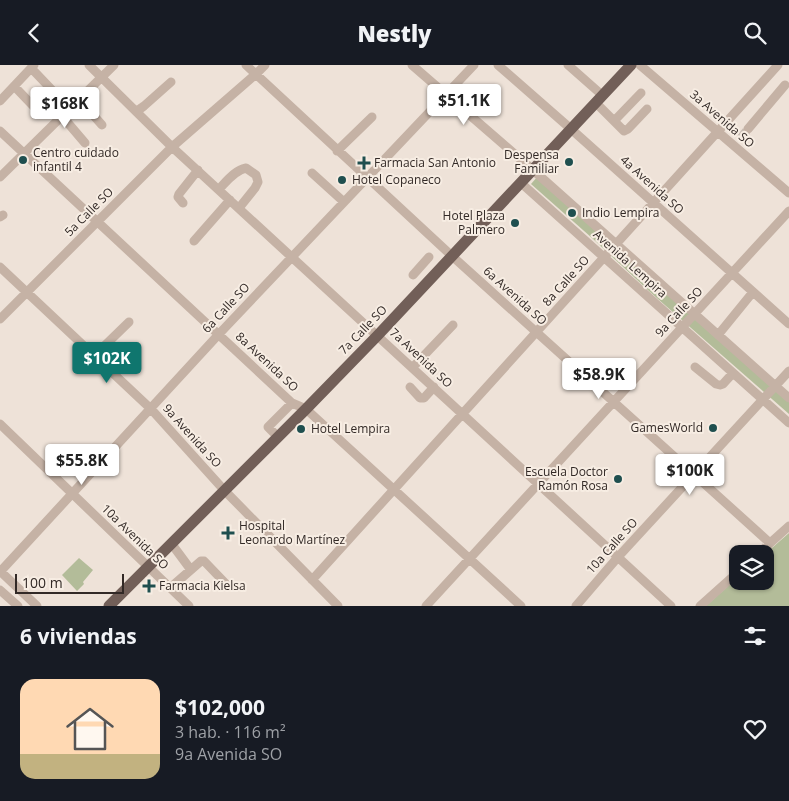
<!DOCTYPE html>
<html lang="es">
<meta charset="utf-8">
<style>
:root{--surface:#171b24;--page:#242831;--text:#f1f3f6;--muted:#9ea1a6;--accent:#0f766e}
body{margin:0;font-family:"Open Sans",sans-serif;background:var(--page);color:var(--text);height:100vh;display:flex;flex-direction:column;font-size:19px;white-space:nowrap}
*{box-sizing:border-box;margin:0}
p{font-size:16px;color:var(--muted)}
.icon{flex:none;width:28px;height:28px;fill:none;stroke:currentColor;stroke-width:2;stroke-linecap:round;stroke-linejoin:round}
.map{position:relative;height:541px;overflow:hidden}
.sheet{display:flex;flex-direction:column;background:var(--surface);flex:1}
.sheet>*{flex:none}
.buttons{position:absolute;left:729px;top:480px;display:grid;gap:10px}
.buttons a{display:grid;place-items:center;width:45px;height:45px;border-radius:10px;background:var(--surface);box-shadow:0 1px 4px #0004;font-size:25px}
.scale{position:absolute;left:15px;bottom:12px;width:109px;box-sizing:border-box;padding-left:5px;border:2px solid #322926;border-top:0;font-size:14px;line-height:18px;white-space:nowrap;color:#322926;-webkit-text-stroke:4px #f7ede3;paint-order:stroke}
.price{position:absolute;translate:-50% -42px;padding:0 11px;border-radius:5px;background:#fff;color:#222;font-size:16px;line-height:32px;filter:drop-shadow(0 1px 2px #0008)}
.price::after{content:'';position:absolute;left:50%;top:30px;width:15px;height:11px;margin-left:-8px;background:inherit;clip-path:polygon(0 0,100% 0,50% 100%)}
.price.current{background:var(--accent);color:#fff}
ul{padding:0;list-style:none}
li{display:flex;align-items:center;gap:15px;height:125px;padding:0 20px}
li span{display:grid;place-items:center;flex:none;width:140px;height:100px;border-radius:15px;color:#555}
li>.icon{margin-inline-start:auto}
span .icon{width:60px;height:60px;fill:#fffc;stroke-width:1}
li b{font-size:21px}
h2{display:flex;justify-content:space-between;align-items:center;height:60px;padding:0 20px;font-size:21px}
header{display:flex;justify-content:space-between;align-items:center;height:65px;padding:0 20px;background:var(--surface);font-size:22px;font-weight:800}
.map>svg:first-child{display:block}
.green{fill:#b3bc99}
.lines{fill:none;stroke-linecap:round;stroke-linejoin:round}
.minor-tunnel{stroke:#c8bdb4;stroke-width:9;stroke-dasharray:9 4.5;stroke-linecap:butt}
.minor{stroke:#c5b2a5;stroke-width:9}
.major{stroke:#725f58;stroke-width:11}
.poi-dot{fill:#1f4f4f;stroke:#f7ede3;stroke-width:2}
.labels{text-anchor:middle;stroke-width:4;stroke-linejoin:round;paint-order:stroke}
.street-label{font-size:12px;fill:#322926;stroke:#f7ede3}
.poi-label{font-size:12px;fill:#322926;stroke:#f7ede3;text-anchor:start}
</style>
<header><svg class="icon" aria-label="back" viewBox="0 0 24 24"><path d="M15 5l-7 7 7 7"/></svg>Nestly<svg class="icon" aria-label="search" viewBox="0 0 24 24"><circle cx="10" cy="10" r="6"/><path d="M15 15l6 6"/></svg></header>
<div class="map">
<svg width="789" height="541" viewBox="0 0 789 541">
<rect width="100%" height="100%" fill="#eee2d8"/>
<path class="green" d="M538 111 789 334V349L650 227 592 173 531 119Z
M789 468V541H706L737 513 738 516H765V489Z
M79 493 93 505 83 517 84 519 77 526 62 510Z"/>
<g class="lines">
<path class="minor-tunnel" d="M741 73 748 64"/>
<path class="minor" d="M89 0 172 82 671 541
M246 0 452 191 770 478
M412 0 533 105 789 333
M498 0 571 64 789 259
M568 0 602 30
M640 0 789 128
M31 3 53 26
M14 21 37 45
M79 34 102 60
M0 36 34 0
M596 38 624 66 628 64 647 44
M137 46 144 41 171 17
M62 51 85 78
M614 56 641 28
M748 64 785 20
M0 66 292 338 306 344 521 541
M337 86 372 52
M312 108 344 137
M0 112 114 0
M521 118 789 358
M219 124C226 117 235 105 246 103L256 110 258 117 255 123 239 143
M183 138 178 132 179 129 198 105
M0 152 3 150
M194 176 230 135
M0 202 151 344 224 425 338 541
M413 210 429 192
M0 254 172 82 256 9 265 0
M718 270 753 227
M94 291 129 257
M413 302 453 260
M695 302 716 319 720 320 723 319 733 308
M410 322 420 333H424L434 322
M0 359 189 541
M278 372 268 362 292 338
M171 478 191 505
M758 489 789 461
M0 506 37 541
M0 507 219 269 474 0
M312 515 778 0
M170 523 201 496H204L228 521
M0 525 18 541
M426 541 789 146
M576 541 618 492 789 306
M700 541 738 507"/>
<path class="major" d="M109 541 306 344 378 270 631 0"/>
</g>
<g class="poi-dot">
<circle cx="23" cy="95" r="5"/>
<circle cx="569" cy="97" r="5"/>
<path d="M361.5 90.5h5v5h5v5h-5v5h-5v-5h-5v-5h5z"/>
<circle cx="342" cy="115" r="5"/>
<circle cx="572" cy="148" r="5"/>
<circle cx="515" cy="158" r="5"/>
<circle cx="713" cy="363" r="5"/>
<circle cx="301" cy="364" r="5"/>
<circle cx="618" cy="414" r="5"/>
<path d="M225.5 460.5h5v5h5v5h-5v5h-5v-5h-5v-5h5z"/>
<path d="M146.5 513.5h5v5h5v5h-5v5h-5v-5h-5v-5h5z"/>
</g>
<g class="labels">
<g class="street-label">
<text transform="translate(722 54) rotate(41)" y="4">3a Avenida SO</text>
<text transform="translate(652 120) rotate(42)" y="4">4a Avenida SO</text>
<text transform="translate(89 147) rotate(-45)" y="4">5a Calle SO</text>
<text transform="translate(630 199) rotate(42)" y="4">Avenida Lempira</text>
<text transform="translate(566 216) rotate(-48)" y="4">8a Calle SO</text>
<text transform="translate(515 231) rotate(42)" y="4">6a Avenida SO</text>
<text transform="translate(226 243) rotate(-47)" y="4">6a Calle SO</text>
<text transform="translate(679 247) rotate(-47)" y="4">9a Calle SO</text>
<text transform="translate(363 265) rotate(-46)" y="4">7a Calle SO</text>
<text transform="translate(421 293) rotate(43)" y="4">7a Avenida SO</text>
<text transform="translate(267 297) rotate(43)" y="4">8a Avenida SO</text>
<text transform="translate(192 371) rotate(48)" y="4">9a Avenida SO</text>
<text transform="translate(135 472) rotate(44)" y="4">10a Avenida SO</text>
<text transform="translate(612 481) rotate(-48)" y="4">10a Calle SO</text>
</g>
<g class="poi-label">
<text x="33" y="92">Centro cuidado<tspan x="33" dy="14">infantil 4</tspan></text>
<text x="559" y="94" text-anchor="end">Despensa<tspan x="559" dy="14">Familiar</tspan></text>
<text x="374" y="102">Farmacia San Antonio</text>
<text x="352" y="119">Hotel Copaneco</text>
<text x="582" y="152">Indio Lempira</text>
<text x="505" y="155" text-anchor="end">Hotel Plaza<tspan x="505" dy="14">Palmero</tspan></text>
<text x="703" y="367" text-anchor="end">GamesWorld</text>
<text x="311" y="368">Hotel Lempira</text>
<text x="608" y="411" text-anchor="end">Escuela Doctor<tspan x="608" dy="14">Ramón Rosa</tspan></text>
<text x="239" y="465">Hospital<tspan x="239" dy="14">Leonardo Martínez</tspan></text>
<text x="159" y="525">Farmacia Kielsa</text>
</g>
</g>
</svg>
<div class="buttons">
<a><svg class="icon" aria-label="layers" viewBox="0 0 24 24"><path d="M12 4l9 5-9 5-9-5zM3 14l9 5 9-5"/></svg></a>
</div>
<div class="scale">100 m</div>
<b class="price" style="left:464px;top:61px">$51.1K</b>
<b class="price" style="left:65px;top:64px">$168K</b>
<b class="price current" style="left:107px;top:319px">$102K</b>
<b class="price" style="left:599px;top:335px">$58.9K</b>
<b class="price" style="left:82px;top:421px">$55.8K</b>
<b class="price" style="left:690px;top:431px">$100K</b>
</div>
<section class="sheet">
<h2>6 viviendas<svg class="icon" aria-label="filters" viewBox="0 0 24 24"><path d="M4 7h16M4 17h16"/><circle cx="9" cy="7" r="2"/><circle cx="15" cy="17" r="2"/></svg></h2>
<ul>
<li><span style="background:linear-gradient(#ffd9b3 75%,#c2b280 0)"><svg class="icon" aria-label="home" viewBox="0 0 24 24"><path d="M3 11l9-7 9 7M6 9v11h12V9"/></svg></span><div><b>$102,000</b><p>3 hab. · 116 m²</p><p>9a Avenida SO</p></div><svg class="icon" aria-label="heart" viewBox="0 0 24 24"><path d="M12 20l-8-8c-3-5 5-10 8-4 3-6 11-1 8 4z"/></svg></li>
</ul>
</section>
